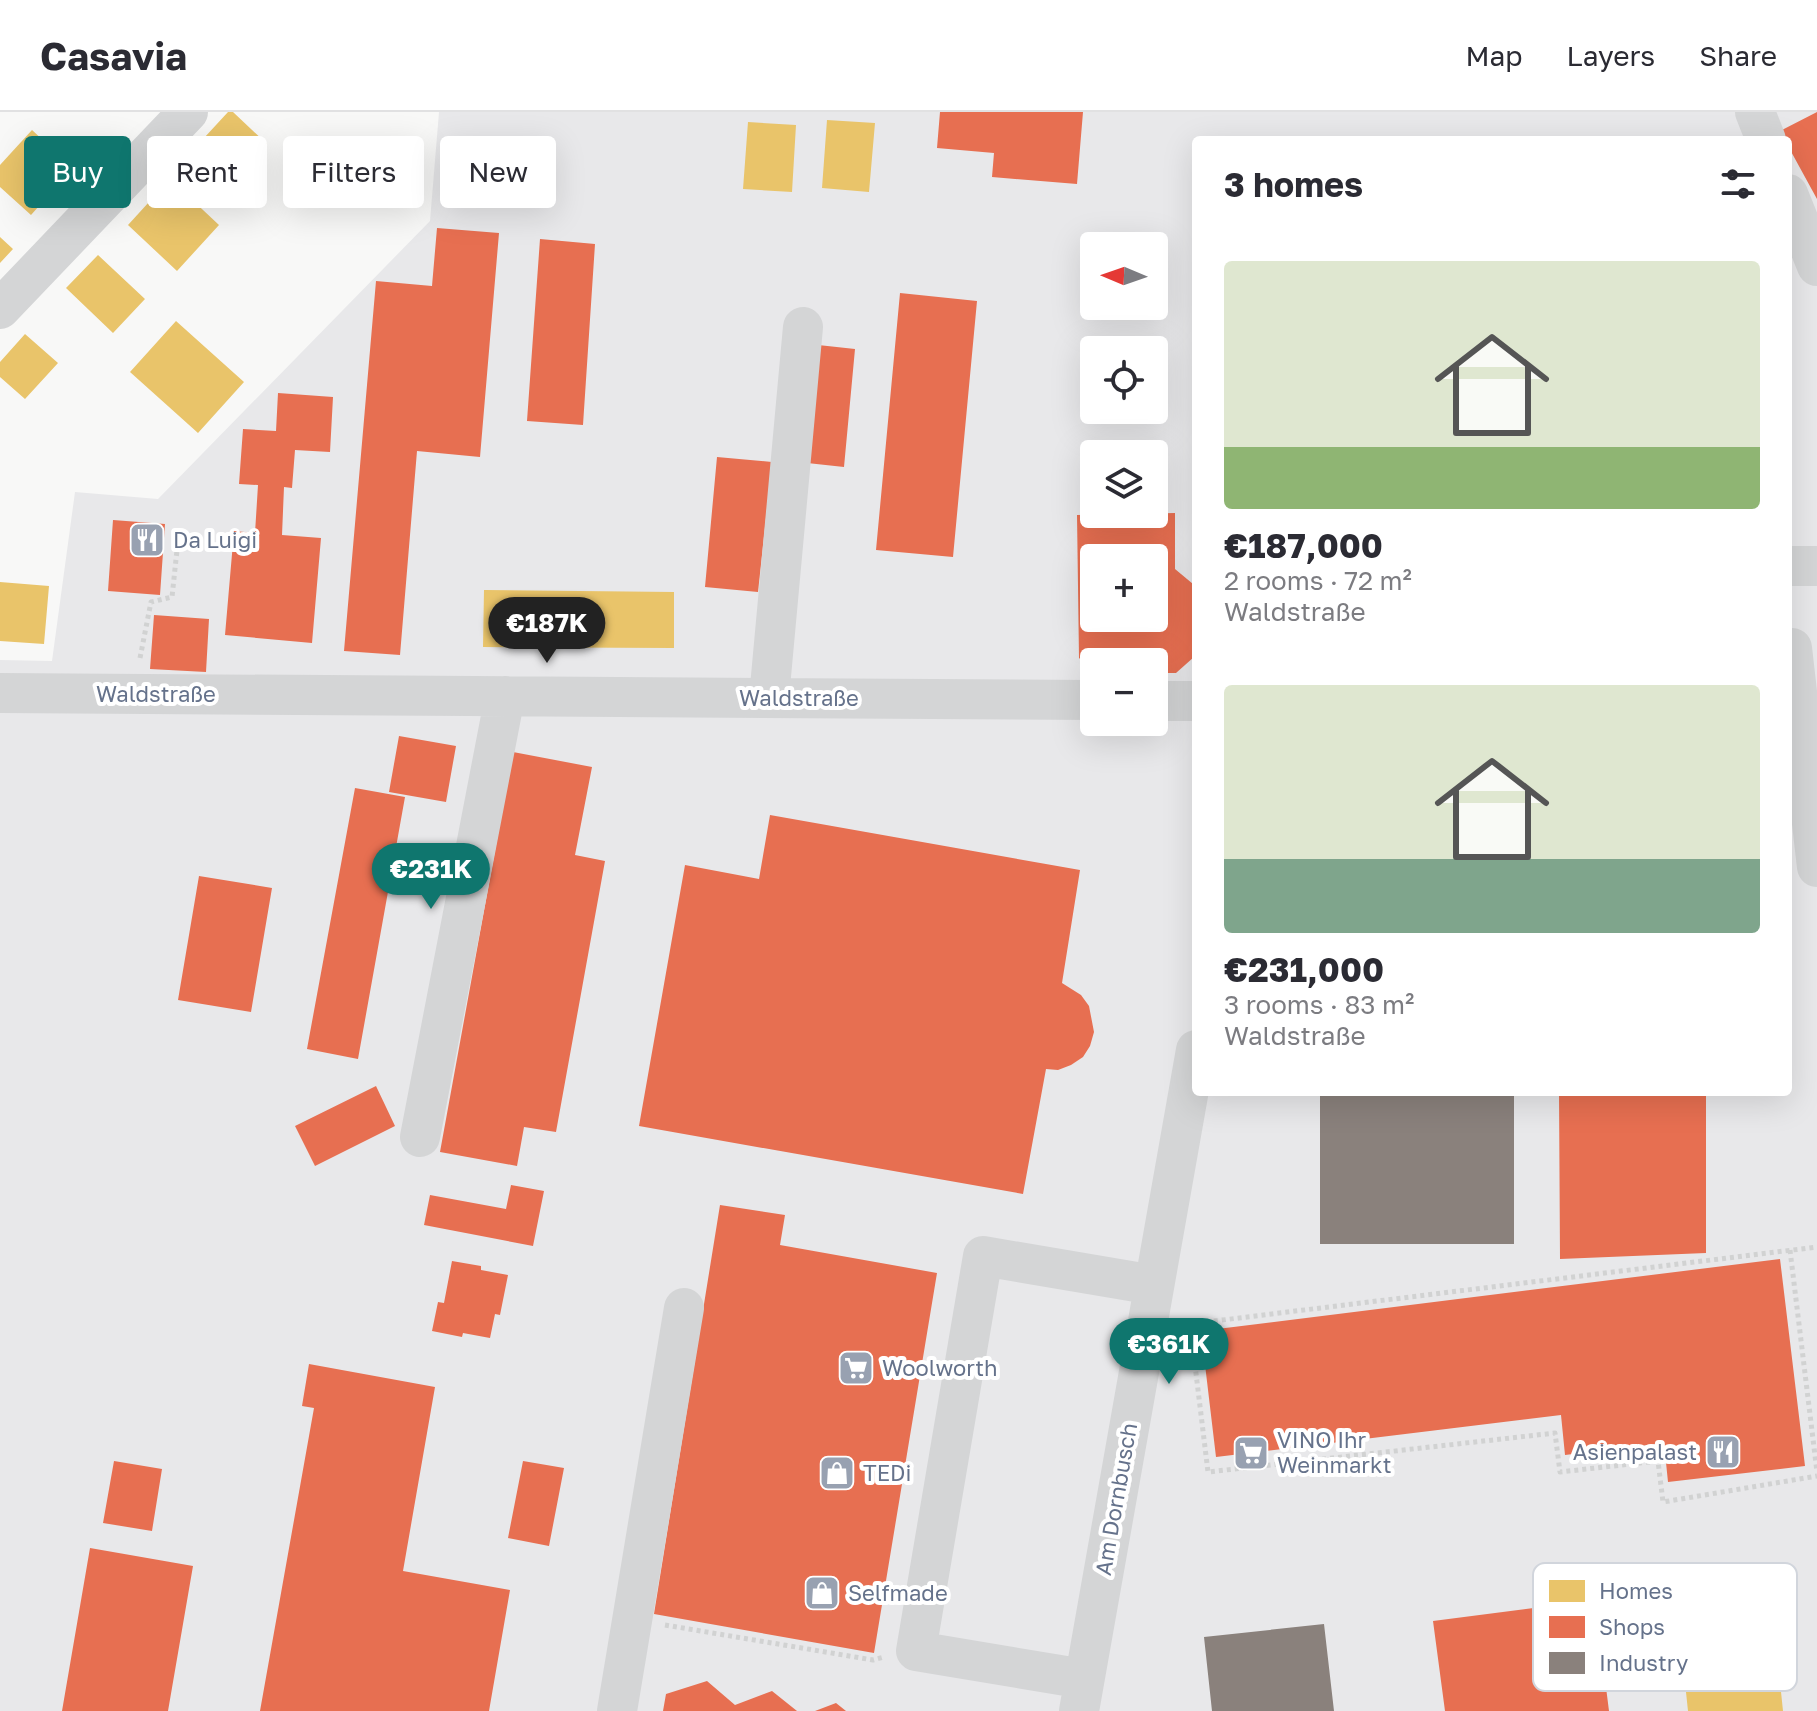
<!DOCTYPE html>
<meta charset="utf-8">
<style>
:root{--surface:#fff;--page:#f7f7f7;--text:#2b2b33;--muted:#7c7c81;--line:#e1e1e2;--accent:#0f766e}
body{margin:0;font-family:"Golos Text",sans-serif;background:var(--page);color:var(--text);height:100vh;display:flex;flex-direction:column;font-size:30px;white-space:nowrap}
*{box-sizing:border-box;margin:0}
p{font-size:26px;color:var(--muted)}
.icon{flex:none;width:44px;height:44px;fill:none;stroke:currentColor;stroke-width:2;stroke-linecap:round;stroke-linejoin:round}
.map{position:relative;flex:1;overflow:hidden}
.sheet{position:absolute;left:1192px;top:24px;width:600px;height:960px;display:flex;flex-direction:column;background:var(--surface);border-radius:8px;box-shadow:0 8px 32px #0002}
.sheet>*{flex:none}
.banner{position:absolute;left:24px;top:24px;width:760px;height:72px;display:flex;gap:16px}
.needle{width:52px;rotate:272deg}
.controls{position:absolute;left:1080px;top:120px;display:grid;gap:16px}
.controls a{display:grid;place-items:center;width:88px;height:88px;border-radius:8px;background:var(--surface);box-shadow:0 8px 32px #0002;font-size:40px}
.price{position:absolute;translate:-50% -68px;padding:0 18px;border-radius:28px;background:var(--accent);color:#fff;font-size:26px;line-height:52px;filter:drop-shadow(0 2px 4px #0008)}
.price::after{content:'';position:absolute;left:50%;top:48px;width:24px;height:18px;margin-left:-12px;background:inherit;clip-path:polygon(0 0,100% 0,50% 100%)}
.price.active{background:#222;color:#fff}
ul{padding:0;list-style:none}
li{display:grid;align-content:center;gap:16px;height:424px;padding:0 32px}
li span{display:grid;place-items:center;height:248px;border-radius:8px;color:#555}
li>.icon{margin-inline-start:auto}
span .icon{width:144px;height:144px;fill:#fffc;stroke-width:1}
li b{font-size:34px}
h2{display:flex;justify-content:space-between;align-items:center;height:96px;padding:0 32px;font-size:34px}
.chip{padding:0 28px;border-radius:8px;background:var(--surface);box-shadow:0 8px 32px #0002;font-size:28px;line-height:72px}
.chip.active{background:var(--accent);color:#fff}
header{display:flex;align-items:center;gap:48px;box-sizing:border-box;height:112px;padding:0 40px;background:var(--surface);border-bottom:2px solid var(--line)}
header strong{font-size:38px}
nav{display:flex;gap:44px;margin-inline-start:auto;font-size:28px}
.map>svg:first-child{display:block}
.built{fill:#e8e8ea;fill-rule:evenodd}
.homes{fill:#e9c46a}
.shops{fill:#e76f51;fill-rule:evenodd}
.industry{fill:#8a817c}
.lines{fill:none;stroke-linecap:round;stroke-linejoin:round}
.path{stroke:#d1d2d2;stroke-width:5;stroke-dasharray:4 4;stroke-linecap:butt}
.minor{stroke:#d4d5d6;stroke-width:40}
.labels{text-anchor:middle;stroke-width:8;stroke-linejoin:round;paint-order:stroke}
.poi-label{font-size:22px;fill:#65728b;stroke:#fff;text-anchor:start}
.street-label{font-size:22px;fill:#65728b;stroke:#fff}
.key{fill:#fff;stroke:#d1d5dc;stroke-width:2}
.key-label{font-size:22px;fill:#65728b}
</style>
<header>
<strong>Casavia</strong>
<nav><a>Map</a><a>Layers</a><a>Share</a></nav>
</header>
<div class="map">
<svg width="1817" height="1599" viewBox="0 0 1817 1599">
<rect width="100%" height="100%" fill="#f8f8f7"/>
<path class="built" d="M439 0H1817V1599H0V548L52 549 75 380 158 387 430 109ZM1196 28H1788V980H1196ZM1094 134H1154V194H1094ZM1094 238H1154V298H1094ZM1094 342H1154V402H1094ZM1094 446H1154V506H1094ZM1094 550H1154V610H1094Z"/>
<path class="homes" d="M228 0H233L267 32 228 73 192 39Z
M827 8 875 11 869 80 822 76Z
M748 10 796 13 792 80 743 77Z
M32 18 73 56 31 103 0 75V53Z
M170 67 219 113 177 159 128 113Z
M0 125 13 137 0 151Z
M98 143 145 187 113 221 66 176Z
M176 209 244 270 198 321 130 260Z
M25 222 58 251 25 287 0 265V250Z
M0 470 49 474 44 532 0 529Z
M484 478 674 480V536L483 535Z
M1771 1484 1783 1599H1688L1677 1495Z"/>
<path class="shops" d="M940 0H1083L1077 72 992 65 994 41 937 36Z
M1817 0V87L1788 34V28H1785L1780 19Z
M437 116 499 121 480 345 417 339 400 543 344 539 376 169 432 174Z
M540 127 595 132 583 313 527 309Z
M900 181 977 189 953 445 876 438Z
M809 232 855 237 844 355 798 350Z
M278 281 333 285 330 340 295 338 292 376 284 375 282 423 321 426 312 531 225 523 234 419 255 421 258 373 239 372 243 317 276 319Z
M717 345 772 350 758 480 705 475Z
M1175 401V457L1193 472 1194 545 1176 561H1154V550H1094V558L1079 546 1077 403ZM1094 446H1154V506H1094Z
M113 408 165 412 160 483 108 479Z
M154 503 209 507 206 560 150 557Z
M399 624 456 634 446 690 389 680Z
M513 640 592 655 575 743 605 749 556 1020 524 1015 517 1054 440 1040Z
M355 676 405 685 358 947 307 937Z
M770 703 1080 758 1062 871 1081 883 1089 894 1094 920 1090 934 1083 945 1071 953 1058 958 1046 957 1023 1082 639 1014 685 753 759 767Z
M199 764 272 776 251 900 178 888Z
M376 974 395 1014 315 1054 295 1014Z
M1559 980H1706V1141L1560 1147Z
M511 1073 544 1079 533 1134 424 1113 430 1083 506 1097Z
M720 1093 785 1103 780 1133 937 1161 874 1541 654 1502Z
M1780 1147 1805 1354 1668 1370 1664 1331 1565 1343 1561 1303 1216 1345 1201 1219Z
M452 1149 481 1154V1158L508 1163 500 1203 495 1202 490 1226 463 1221 462 1225 432 1219 438 1190 444 1191Z
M309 1252 435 1275 403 1459 510 1478 489 1599H260L314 1296 302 1294Z
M114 1349 162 1357 152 1419 103 1411Z
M523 1349 564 1356 549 1434 508 1426Z
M90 1436 193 1454 168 1599H62Z
M1595 1488 1609 1599H1445L1433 1509Z
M707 1569 735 1593 772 1579 797 1599H663L666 1582Z
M836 1591 846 1599H815Z"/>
<path class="industry" d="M1320 980H1514V1132H1320Z
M1324 1512 1334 1599H1212L1204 1525Z"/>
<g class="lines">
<path class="path" d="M140 546 151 490 172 485 177 438
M1790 1138 1817 1360
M1190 1212 1208 1360 1555 1321 1560 1360 1658 1349 1663 1390 1817 1364
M1190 1212 1817 1135
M665 1513 873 1548 884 1545"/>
<path class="minor" d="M1755 0 1766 28
M1788 82 1817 154
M0 197 188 0
M1788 454H1817
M1792 536 1817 755
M0 581 1094 588
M769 586 803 215
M1154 589H1196
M420 1025 505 584
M1084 1567 916 1539 983 1144 1154 1173
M617 1599 684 1196
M1079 1599 1196 938"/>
</g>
<defs>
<symbol id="restaurant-square" viewBox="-11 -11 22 22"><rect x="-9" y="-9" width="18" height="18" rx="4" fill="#98a1b1" stroke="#fff"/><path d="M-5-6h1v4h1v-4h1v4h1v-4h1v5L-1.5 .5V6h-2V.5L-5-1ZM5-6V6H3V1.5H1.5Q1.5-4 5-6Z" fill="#fff"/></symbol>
<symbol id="supermarket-square" viewBox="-11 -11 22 22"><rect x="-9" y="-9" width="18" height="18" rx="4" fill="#98a1b1" stroke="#fff"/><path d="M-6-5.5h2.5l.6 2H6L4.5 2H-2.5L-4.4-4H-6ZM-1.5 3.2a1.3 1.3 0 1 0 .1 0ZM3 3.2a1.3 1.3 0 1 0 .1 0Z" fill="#fff"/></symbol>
<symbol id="shop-square" viewBox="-11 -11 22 22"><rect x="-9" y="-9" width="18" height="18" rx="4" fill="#98a1b1" stroke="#fff"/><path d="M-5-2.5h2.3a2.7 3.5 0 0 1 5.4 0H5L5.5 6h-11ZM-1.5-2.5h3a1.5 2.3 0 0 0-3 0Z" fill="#fff"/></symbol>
</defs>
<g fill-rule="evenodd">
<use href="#restaurant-square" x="127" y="408" width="40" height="40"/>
<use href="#supermarket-square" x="836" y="1236" width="40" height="40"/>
<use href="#restaurant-square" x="1703" y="1320" width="40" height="40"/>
<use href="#supermarket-square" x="1231" y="1321" width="40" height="40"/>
<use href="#shop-square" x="817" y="1341" width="40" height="40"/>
<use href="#shop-square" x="802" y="1461" width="40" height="40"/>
</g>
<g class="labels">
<g class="poi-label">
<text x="173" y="436">Da Luigi</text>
<text x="882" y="1264">Woolworth</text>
<text x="1277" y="1336">VINO Ihr<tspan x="1277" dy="25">Weinmarkt</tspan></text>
<text x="1697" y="1348" text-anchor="end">Asienpalast</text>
<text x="863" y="1369">TEDi</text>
<text x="848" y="1489">Selfmade</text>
</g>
<g class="street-label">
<text x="156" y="590">Waldstraße</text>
<text x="799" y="594">Waldstraße</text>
<text transform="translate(1116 1387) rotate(-80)" y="8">Am Dornbusch</text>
</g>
</g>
<rect x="1533" y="1451" width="264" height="128" rx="12" class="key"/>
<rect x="1549" y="1468" width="36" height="22" fill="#e9c46a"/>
<rect x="1549" y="1504" width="36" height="22" fill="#e76f51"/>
<rect x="1549" y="1540" width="36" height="22" fill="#8a817c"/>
<g class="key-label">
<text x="1599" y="1487">Homes</text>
<text x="1599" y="1523">Shops</text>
<text x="1599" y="1559">Industry</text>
</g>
</svg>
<div class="controls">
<a><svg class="needle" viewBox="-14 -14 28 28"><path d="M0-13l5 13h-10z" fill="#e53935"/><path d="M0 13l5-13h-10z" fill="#7c7c81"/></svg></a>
<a><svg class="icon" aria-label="locate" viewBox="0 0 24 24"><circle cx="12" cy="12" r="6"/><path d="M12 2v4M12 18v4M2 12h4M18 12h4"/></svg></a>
<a><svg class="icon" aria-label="layers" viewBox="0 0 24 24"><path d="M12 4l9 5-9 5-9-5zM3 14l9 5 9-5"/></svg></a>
<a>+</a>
<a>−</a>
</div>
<b class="price active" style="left:547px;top:553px">€187K</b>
<b class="price" style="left:431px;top:799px">€231K</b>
<b class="price" style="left:1169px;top:1274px">€361K</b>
<div class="banner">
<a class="chip active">Buy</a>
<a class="chip">Rent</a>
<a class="chip">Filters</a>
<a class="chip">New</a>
</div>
<section class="sheet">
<h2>3 homes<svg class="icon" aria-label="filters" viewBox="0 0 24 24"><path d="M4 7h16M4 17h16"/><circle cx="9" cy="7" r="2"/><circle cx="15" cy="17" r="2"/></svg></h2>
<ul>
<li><span style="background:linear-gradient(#dfe7d0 75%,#8fb573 0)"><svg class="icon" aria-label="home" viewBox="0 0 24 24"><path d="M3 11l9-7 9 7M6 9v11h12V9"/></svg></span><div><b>€187,000</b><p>2 rooms · 72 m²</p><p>Waldstraße</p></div></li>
<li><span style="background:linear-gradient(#dfe7d0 70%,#7fa58c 0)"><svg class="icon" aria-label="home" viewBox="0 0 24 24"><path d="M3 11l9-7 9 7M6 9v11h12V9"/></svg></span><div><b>€231,000</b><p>3 rooms · 83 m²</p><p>Waldstraße</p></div></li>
</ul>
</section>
</div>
